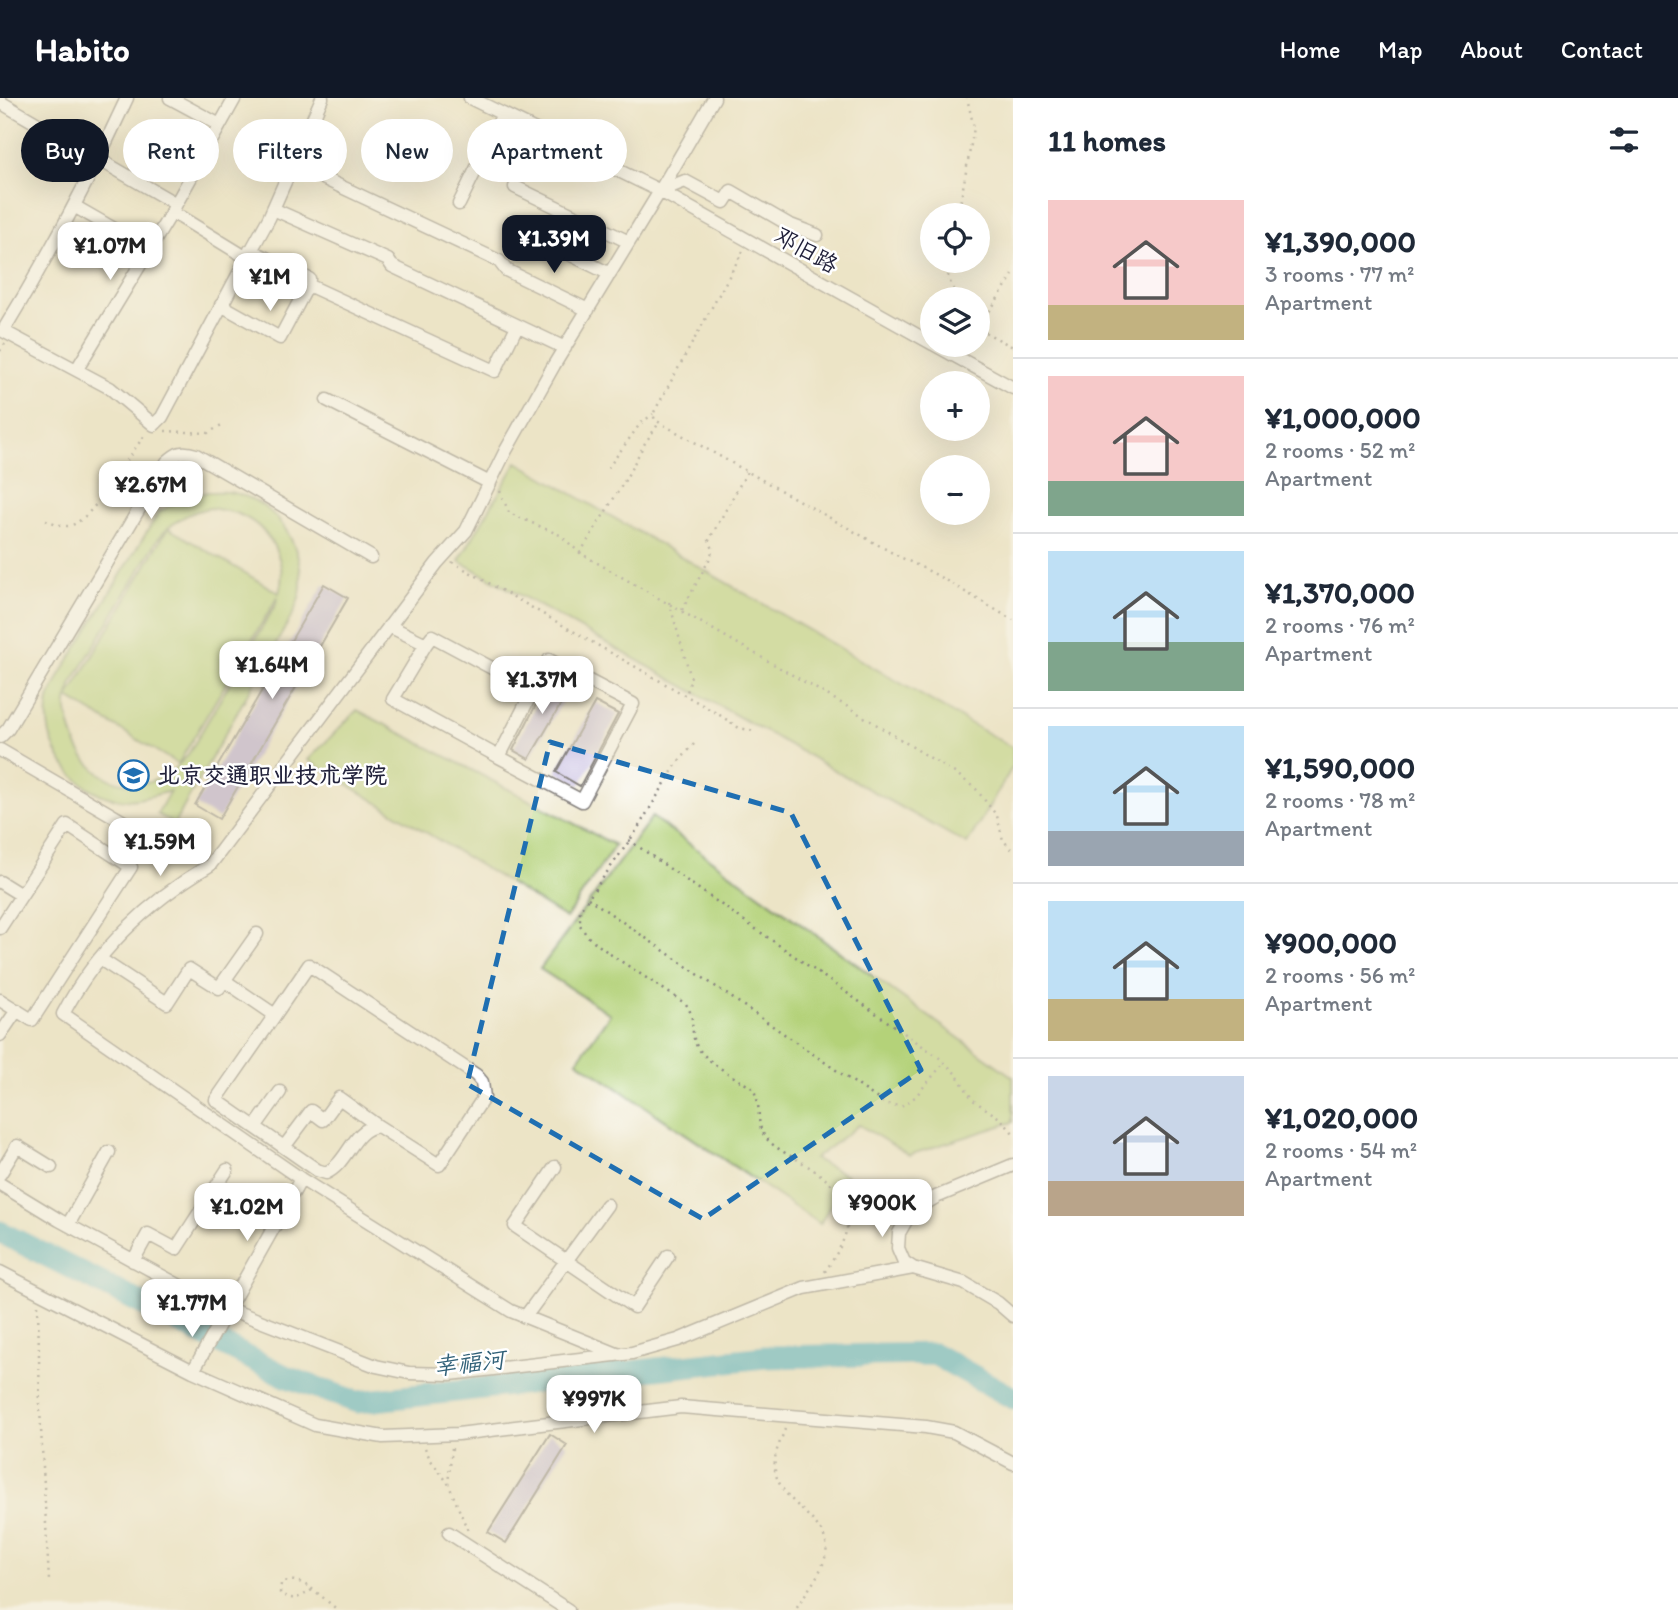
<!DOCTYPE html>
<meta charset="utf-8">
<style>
:root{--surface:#fff;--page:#f2f2f3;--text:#1f2937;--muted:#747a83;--line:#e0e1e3;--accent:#111827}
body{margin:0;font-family:Itim,"LXGW WenKai TC",sans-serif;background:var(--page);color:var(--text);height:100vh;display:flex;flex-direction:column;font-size:26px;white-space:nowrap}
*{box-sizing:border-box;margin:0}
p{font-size:23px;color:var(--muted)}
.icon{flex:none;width:38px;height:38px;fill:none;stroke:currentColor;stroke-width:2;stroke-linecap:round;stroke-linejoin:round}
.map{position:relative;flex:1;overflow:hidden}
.side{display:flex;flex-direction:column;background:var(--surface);width:665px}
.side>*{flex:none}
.guide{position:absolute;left:21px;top:21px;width:665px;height:63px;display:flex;gap:14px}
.controls{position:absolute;left:920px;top:105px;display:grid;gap:14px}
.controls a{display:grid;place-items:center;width:70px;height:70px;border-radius:50%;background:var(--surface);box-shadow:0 7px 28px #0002;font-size:35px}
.price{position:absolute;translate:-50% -60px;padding:0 16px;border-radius:14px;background:#fff;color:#222;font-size:23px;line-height:46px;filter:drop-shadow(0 2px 4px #0008)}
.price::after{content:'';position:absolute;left:50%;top:42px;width:21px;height:16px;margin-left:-10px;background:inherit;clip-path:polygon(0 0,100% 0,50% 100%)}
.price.active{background:var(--accent);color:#fff}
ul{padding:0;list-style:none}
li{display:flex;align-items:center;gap:21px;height:175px;padding:0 35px}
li+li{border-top:2px solid var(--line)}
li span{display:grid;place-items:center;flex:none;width:196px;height:140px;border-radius:0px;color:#555}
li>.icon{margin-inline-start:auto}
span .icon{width:84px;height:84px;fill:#fffc;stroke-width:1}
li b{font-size:30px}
h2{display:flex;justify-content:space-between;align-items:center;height:84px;padding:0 35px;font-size:30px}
.pill{padding:0 24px;border-radius:32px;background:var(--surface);box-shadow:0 7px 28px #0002;font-size:24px;line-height:63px}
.pill.active{background:var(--accent);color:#fff}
header{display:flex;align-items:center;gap:42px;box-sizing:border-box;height:98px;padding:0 35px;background:var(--accent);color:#fff}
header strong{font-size:33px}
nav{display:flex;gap:38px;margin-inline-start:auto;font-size:24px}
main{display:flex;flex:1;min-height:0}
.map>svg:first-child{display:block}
.green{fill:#b4d279;stroke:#6b7a5a;stroke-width:2;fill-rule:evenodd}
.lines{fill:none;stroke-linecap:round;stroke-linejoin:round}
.river{stroke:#42acc2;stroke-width:23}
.building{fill:#aea1d3}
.minor-casing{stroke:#878380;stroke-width:15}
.path{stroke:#878380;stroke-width:2.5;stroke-dasharray:2 5;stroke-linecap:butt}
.minor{stroke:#fff;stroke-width:12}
.marked{fill:none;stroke:#1f6fb2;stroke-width:5;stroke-dasharray:14 9;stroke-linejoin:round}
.labels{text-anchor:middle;stroke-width:5;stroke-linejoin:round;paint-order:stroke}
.street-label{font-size:23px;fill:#22223b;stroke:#fff}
.poi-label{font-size:23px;font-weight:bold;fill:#22223b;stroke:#fff;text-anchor:start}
.water-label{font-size:24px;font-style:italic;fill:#306078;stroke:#fff}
</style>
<header>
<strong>Habito</strong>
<nav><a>Home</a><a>Map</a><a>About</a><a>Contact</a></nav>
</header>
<main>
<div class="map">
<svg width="1013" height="1512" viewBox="0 0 1013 1512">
<rect width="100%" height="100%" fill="#fff"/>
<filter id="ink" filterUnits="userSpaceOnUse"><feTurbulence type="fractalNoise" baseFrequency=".0143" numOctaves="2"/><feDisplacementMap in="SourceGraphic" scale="14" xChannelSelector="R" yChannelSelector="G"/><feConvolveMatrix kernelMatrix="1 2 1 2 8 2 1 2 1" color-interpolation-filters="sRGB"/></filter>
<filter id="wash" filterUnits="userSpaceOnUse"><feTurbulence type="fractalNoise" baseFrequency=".00686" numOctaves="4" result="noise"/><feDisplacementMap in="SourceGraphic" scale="28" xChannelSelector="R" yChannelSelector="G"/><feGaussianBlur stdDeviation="1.57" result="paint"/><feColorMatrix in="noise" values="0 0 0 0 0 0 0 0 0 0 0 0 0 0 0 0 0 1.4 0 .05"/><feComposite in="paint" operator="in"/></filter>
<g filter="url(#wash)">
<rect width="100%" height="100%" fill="#ece4c6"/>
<path class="green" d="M517 364 1013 650V668L967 746 459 463Z
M207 394C215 394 225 393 234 395 277 405 302 445 301 488 301 497 297 506 294 514L174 726 157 716 170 693C152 698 134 704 116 701 73 692 40 647 49 602 51 594 57 585 60 577L159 414 182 401ZM211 410C220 412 230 413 238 416 269 428 289 463 279 495L168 430 69 598 71 587 158 441C172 424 188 413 211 410ZM278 498 276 506 189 655C149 708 84 690 70 627 68 618 65 609 68 600L178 666Z
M357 612 615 747 566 820 308 662Z
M652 719 1013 979V1024L909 1057 859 1027 814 1061 847 1077 820 1126 577 963 610 916 540 871Z"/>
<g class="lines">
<path class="river" d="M0 1134 287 1279 357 1304 765 1259 934 1256 1013 1300"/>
</g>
<g id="blocks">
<path class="building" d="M324 486 348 500 219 721 195 707Z
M551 577 571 589 529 661 513 652Z
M595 604 618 616 580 688 556 674Z
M550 1336 567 1347 506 1445 488 1434Z"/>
</g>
</g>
<g filter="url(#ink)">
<use href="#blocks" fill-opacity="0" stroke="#878380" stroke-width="2"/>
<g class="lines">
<defs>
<path id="minor" d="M127 0C90 80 49 158 3 233L110 290 154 327 162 319 247 160
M170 0 220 27
M470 0 660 93 714 0
M0 4 176 106 172 114 247 160 269 120 322 0
M293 66 499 163 506 172 588 212
M515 89 629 144
M660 93 933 246
M176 106 235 0
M459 106 503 16
M74 108 149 151
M273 111 388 162 392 168 565 250
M512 128 610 176
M250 152 309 181 308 187 495 273 517 228
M221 207 280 240 308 187
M935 247 1013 290
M77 271 172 114
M327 302 490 385
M389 528 426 546 432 538 533 592 499 659 393 601 426 546
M0 639 8 631 167 364C177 355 182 352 196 357L371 459
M0 652 172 752 199 754
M499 659 582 703 633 606 549 562 533 592
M0 784 21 797
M0 830 67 727 131 769 32 922 0 902
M100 861 167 905 189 871 219 890 257 836
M225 883 275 917 216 1002 317 1072 326 1075C349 1064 352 1031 378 1028L439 1067 484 999 482 984 476 977 309 867 275 917
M0 937 17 912
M255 1029 280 994
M284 1049 311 1013 323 1022 339 1000 378 1028
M1013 1067 936 1099 911 1114 899 1135 898 1150 904 1164 913 1170 964 1185 998 1205 1013 1218
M555 1069 515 1128 634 1209 668 1158
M0 1076 17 1048 51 1069
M0 1086 59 1122 206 1202 376 1268 409 1275 450 1276 632 1255 678 1242 804 1190 913 1170
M68 1127 109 1054
M133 1163 148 1136 176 1151 227 1072
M0 1174 193 1273 315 1327 383 1339 458 1336 681 1309 926 1329 954 1334 1013 1365
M525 1219 607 1107
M617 1256 511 1213 301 1081 63 916C96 853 149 803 210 767L437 465 466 433 505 354 554 267 660 93 685 83 724 104 731 93 788 126 817 137
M193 1273 301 1081
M449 1435 568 1512"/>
</defs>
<use href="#minor" class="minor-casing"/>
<path class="path" d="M958 117 974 30 967 0
M743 153 653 316 655 322 898 458 933 475 1013 522
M949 163 948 180 959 201
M978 231 1013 177
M979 231 1013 249
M0 253 5 246
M165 333 208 335 225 325
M608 370 640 326 653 316
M500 393 509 415 560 437 580 455 848 609 958 677 976 691 997 718 1003 742 1013 753
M46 422C52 424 60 428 67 428 92 427 129 354 147 335
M580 455 624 384 645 345 659 325
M452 464 718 616 739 630 755 633
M669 504 691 580 686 598
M682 512 710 460 713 451 709 442 747 374
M694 646 676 667 635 735 580 812V827L587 838 610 856 686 906C696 921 690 929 695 944 701 962 737 980 752 990 764 1007 753 1026 767 1041 776 1051 791 1058 803 1065 856 1098 861 1123 824 1175
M629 742 941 961 956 976 973 1002 1001 1021 1013 1035
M588 800 885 1006 901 1008 915 999 944 965
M38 1207 40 1311 49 1483
M785 1331C782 1340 776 1351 775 1361 769 1404 833 1419 826 1456 822 1476 805 1495 795 1512
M425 1350 430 1361 448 1385
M452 1350 448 1385 468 1433
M312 1492C299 1500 293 1504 280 1495L281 1486C299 1473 323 1501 338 1512"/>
<use href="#minor" class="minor"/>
</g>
</g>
<path d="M0 0H1013V1512H0ZM550 644 791 715 921 972 703 1121 467 986Z" fill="#ece4c6" fill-opacity=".55" fill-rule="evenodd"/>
<path class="marked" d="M550 644 791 715 921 972 703 1121 467 986Z"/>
<defs>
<symbol id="university-ring" viewBox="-11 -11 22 22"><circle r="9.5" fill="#fff" stroke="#1f6fb2" stroke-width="1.5"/><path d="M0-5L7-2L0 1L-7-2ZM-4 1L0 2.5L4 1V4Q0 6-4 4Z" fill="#1f6fb2"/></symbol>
</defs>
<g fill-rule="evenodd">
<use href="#university-ring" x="116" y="660" width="35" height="35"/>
</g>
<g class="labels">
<g class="street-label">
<text transform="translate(806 152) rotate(29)" y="8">邓旧路</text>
</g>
<g class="poi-label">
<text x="157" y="685">北京交通职业技术学院</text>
</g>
<g class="water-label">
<text transform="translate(469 1265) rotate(-6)" y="8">幸福河</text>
</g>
</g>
</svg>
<div class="controls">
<a><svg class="icon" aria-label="locate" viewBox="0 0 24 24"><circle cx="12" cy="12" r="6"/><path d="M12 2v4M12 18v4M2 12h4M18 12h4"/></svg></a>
<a><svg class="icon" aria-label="layers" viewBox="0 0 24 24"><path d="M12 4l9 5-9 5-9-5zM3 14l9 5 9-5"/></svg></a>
<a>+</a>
<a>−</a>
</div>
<b class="price active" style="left:554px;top:177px">¥1.39M</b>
<b class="price" style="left:110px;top:184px">¥1.07M</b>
<b class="price" style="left:270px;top:215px">¥1M</b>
<b class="price" style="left:151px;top:423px">¥2.67M</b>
<b class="price" style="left:272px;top:603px">¥1.64M</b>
<b class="price" style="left:542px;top:618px">¥1.37M</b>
<b class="price" style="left:160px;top:780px">¥1.59M</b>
<b class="price" style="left:882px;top:1141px">¥900K</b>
<b class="price" style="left:247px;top:1145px">¥1.02M</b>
<b class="price" style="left:192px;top:1241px">¥1.77M</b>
<b class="price" style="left:594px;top:1337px">¥997K</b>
<div class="guide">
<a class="pill active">Buy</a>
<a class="pill">Rent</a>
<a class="pill">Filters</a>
<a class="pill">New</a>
<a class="pill">Apartment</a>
</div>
</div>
<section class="side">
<h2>11 homes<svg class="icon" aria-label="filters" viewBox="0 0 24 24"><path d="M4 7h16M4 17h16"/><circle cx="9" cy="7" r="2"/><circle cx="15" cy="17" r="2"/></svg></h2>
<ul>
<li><span style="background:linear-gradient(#f6c9c9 75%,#c2b280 0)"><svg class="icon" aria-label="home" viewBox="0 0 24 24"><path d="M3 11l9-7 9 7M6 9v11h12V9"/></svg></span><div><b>¥1,390,000</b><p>3 rooms · 77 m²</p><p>Apartment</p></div></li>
<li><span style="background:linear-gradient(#f6c9c9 75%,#7fa58c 0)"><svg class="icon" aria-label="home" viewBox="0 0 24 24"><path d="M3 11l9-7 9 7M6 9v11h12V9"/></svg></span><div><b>¥1,000,000</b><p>2 rooms · 52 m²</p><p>Apartment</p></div></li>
<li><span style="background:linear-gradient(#bfe0f5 65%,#7fa58c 0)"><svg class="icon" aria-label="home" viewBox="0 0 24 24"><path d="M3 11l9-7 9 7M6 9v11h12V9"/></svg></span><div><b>¥1,370,000</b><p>2 rooms · 76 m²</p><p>Apartment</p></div></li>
<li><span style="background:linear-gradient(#bfe0f5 75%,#9aa5b1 0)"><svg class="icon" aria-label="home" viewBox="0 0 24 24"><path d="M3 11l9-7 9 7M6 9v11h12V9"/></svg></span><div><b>¥1,590,000</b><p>2 rooms · 78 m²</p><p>Apartment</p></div></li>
<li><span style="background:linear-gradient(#bfe0f5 70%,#c2b280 0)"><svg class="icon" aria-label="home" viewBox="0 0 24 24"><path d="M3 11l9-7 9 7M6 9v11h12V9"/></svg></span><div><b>¥900,000</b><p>2 rooms · 56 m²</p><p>Apartment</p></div></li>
<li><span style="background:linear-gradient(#c9d6e8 75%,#b9a48a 0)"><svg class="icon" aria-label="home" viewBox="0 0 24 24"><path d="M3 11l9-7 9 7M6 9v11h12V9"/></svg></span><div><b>¥1,020,000</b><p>2 rooms · 54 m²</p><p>Apartment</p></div></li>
</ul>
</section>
</main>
